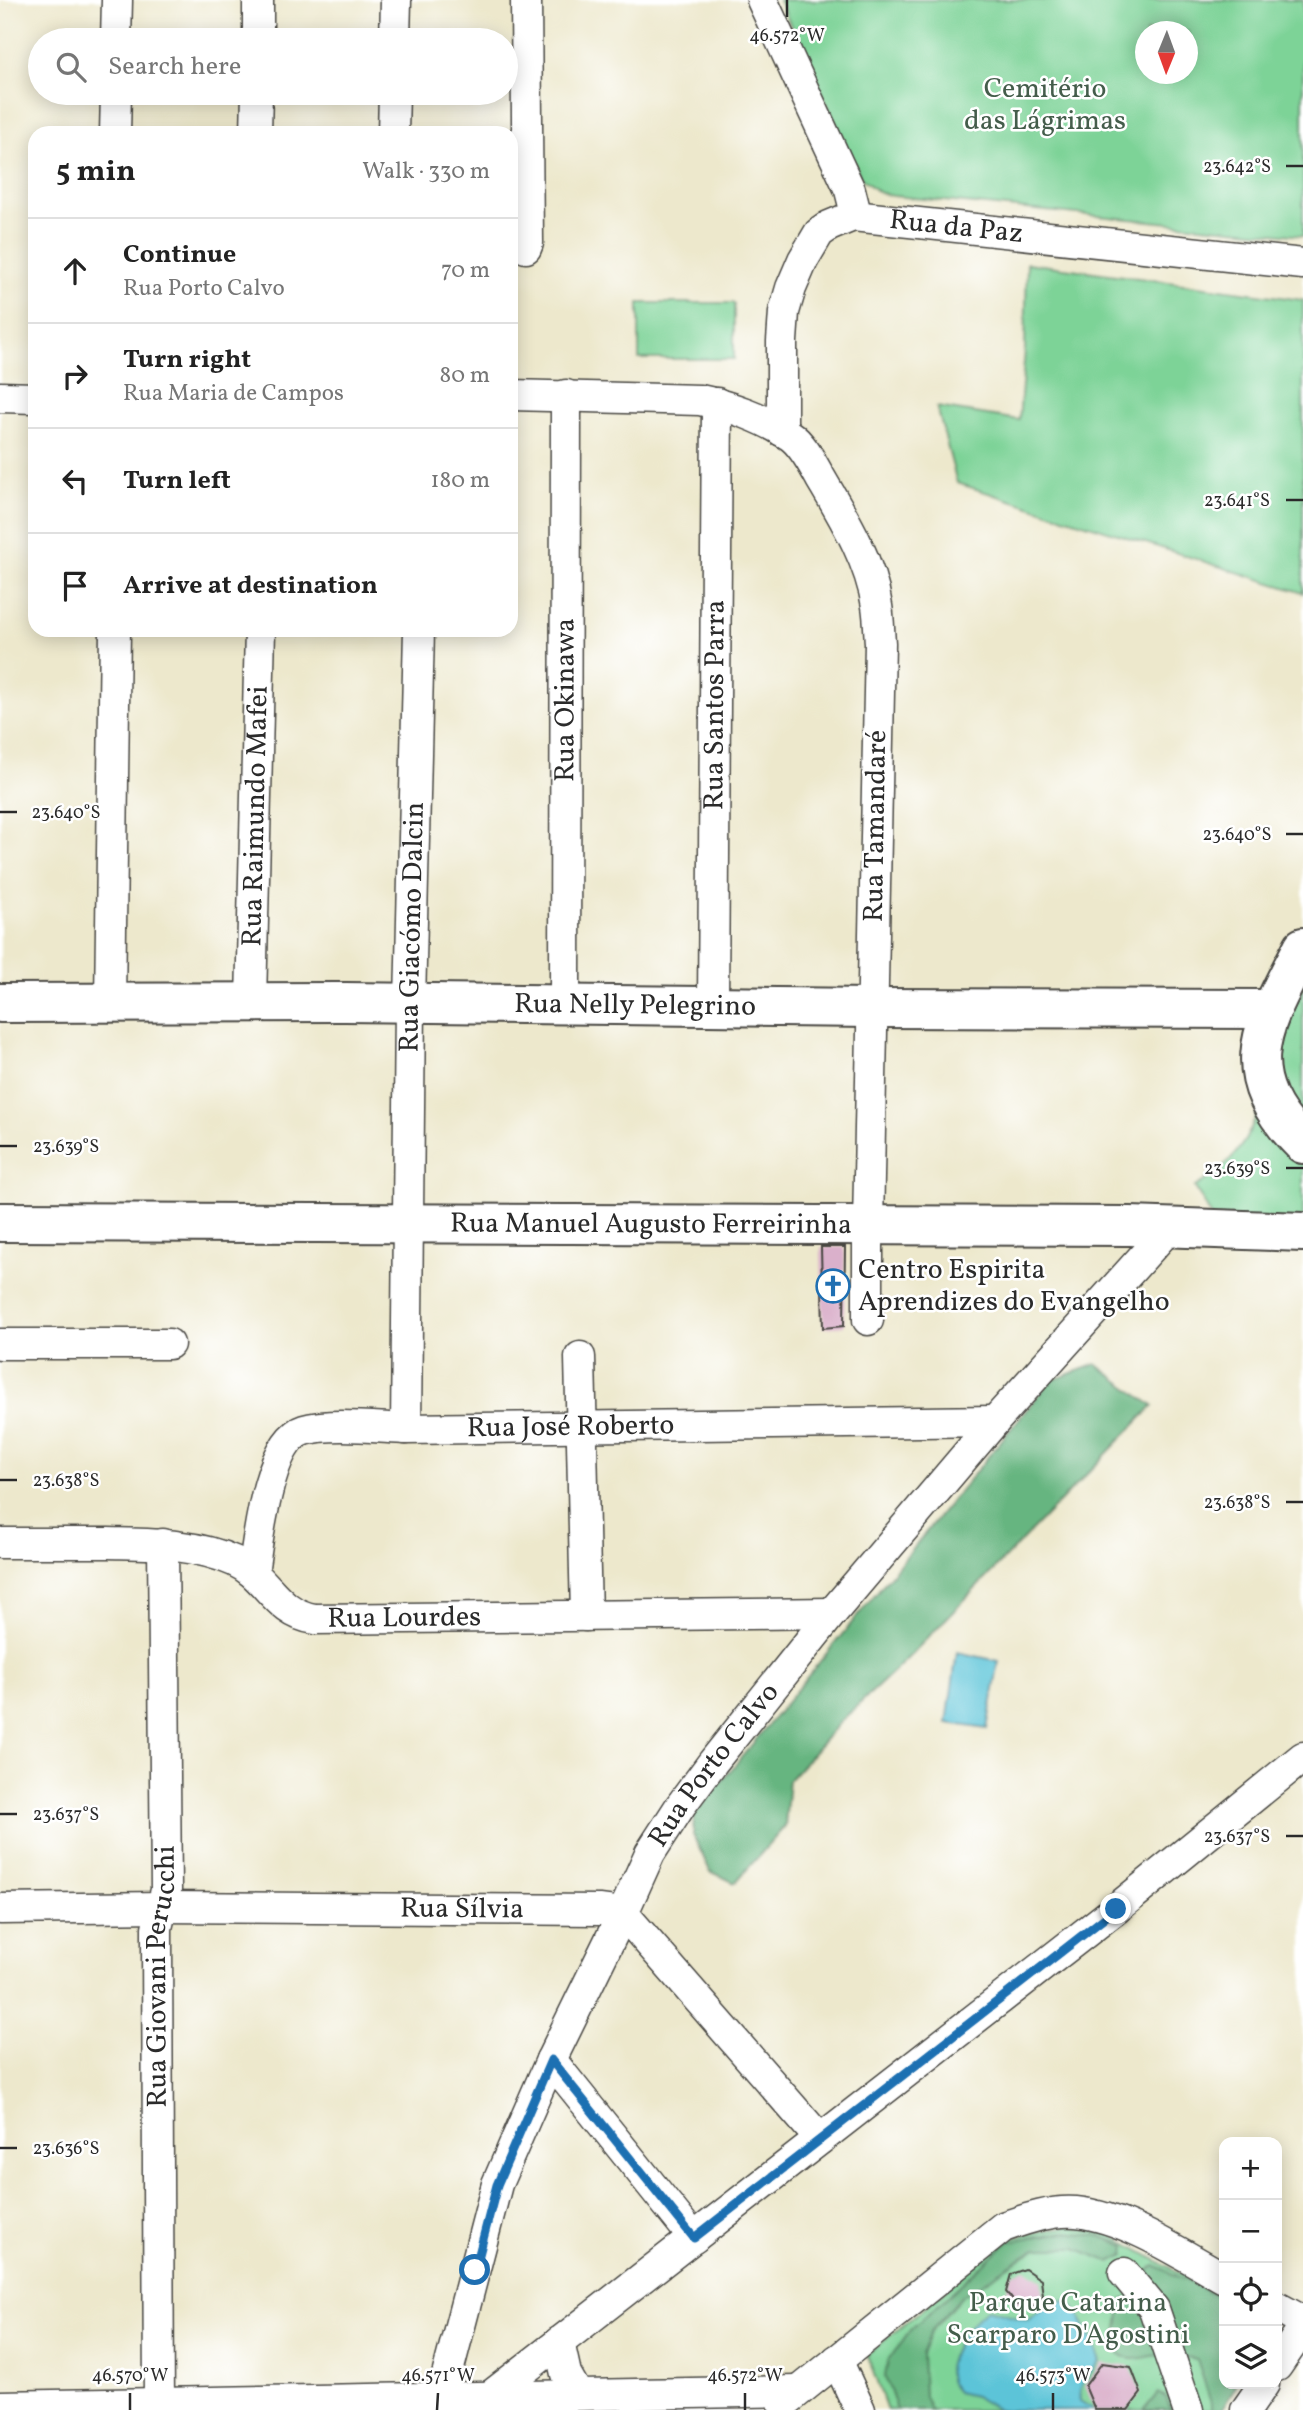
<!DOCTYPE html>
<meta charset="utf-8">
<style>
:root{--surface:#fff;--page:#f6f6f6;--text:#222;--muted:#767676;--line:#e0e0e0}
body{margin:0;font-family:Vollkorn,serif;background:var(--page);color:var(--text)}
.controls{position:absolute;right:21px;bottom:21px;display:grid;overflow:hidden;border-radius:14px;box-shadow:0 4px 18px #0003}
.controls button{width:63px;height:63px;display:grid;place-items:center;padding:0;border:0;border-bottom:2px solid var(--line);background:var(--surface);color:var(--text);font:35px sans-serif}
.compass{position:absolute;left:1135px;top:21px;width:63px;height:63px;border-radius:50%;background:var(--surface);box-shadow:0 4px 18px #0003;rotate:181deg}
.stop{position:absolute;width:21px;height:21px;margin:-16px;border:5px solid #1f6fb2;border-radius:50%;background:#fff}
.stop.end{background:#1f6fb2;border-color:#fff;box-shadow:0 2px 7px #0008}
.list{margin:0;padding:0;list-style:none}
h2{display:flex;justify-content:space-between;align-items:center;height:91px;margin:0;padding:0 28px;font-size:30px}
h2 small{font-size:23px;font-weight:400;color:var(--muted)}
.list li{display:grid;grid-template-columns:46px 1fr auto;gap:21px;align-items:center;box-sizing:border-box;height:105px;padding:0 28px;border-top:2px solid var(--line)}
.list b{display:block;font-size:26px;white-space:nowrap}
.list p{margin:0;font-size:23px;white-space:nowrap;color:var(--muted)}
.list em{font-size:23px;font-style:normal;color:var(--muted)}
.icon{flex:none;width:38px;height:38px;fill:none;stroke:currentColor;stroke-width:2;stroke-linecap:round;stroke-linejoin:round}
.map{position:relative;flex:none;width:1303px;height:2410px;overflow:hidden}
.search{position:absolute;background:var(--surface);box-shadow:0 4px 18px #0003;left:28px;top:28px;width:490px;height:77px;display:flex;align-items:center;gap:18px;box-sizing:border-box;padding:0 24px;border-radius:38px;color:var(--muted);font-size:26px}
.panel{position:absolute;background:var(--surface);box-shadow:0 4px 18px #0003;left:28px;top:126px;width:490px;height:511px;border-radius:21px}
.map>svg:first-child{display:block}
.green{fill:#7dd397;stroke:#547f61;stroke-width:2;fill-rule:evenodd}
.forest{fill:#66b580;stroke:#487056;stroke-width:2}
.water{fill:#5cc4d8;stroke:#447882;stroke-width:2}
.building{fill:#dab0cb}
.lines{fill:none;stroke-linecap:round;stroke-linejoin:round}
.minor-casing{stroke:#484743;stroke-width:33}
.major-casing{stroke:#484743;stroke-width:42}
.minor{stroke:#fff;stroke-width:30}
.major{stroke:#fff;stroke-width:38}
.route{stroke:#1f6fb2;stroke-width:9}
.ticks{fill:none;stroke:#2b2b2b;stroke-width:2.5}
.labels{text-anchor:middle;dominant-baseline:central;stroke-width:5;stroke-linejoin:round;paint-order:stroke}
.park-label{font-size:28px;fill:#445d4b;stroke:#fff}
.street-label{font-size:28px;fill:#2b2b2b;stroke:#fff}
.poi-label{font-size:28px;fill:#2b2b2b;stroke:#fff;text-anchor:start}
.ticks-label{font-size:18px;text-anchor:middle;fill:#2b2b2b;stroke:#fff;stroke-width:5;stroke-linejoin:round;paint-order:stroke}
</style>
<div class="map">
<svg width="1303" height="2410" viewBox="0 0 1303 2410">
<rect width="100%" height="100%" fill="#fff"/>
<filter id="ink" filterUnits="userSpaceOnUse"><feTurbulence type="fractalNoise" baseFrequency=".0143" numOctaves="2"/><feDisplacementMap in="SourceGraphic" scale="14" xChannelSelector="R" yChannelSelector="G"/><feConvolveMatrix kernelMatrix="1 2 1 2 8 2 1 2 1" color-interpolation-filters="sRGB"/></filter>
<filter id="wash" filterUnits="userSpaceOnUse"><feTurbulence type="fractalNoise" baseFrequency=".00686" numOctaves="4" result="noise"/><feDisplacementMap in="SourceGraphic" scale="28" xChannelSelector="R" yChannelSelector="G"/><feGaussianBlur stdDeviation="1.57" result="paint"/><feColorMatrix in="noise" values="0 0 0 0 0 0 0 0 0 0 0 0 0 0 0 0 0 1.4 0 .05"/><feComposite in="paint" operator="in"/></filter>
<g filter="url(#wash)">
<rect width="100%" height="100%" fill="#ede8cc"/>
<path class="green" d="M779 0H1303V236L893 196 878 192 861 178ZM1146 32H1188V74H1146Z
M1027 263 1303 300V593L957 483 937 407 1019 420 1025 350Z
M639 303H734V359H639Z
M1303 985V1121C1298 1114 1289 1106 1286 1099 1273 1059 1286 1021 1303 985Z
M1262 1104 1297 1158 1303 1163V1221L1212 1217 1195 1187C1214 1176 1233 1159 1245 1140 1251 1130 1256 1116 1262 1104Z
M1069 2226 1109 2234 1224 2297V2384L1219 2410H887L867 2355 1008 2238Z"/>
<path class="forest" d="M1096 1364 1153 1406 905 1661 840 1722 789 1780 785 1826 735 1883 710 1871 693 1835 694 1815 1050 1381Z
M1066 2232 1101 2236 1126 2246 1125 2255 1110 2262 1076 2248H1037L961 2297 932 2330 922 2354 924 2397 931 2410H897L885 2376 888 2361 911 2329 1009 2241Z
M1155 2265 1224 2300V2384H1237L1221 2410H1211V2403L1197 2359C1186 2357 1175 2355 1163 2355 1142 2355 1134 2367 1115 2350L1122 2300 1129 2298 1142 2275Z
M1158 2393 1166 2397 1171 2410H1144Z"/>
<path class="water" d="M957 1652 999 1661 987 1729 947 1723Z
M1060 2301 1070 2302C1084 2321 1094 2339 1100 2362 1090 2373 1077 2385 1080 2401L1094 2410H998L974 2396 957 2392C955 2389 952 2386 950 2383 940 2361 970 2320 988 2309L1028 2320 1046 2307Z"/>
<g id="blocks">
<path class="building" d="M821 1247H845L844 1326 823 1328Z
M1025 2269 1041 2280 1043 2296 1033 2307 1017 2305 1006 2292 1011 2274Z
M1102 2363 1131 2367 1141 2393 1128 2410H1095L1085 2386Z"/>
</g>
</g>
<g filter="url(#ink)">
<use href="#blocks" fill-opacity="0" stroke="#484743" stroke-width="2"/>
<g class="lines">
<defs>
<g id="minor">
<path d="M762 0 850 190 854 206 853 216"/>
<path d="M116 40 117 0"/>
<path d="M258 40V0"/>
<path d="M395 40 396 0"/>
<path d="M115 133 116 93"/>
<path d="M256 133 257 93"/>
<path d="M393 133 394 93"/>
<path d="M526 248 528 243 526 0"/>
<path d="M511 395 700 400C730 406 764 418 789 435 803 444 813 465 821 479 844 518 870 560 877 606 879 618 879 631 880 643L868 1225V1320"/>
<path d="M0 397 35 398"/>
<path id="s1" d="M782 431V341L784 312 791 288 803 260 819 233 829 226 853 216 1303 264"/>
<path d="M110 1002 115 630"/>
<path id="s2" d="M251 1002 260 630"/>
<path id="s3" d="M565 1006 566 395"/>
<path id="s4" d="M713 1006 717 403"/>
<path d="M0 1344H169"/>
<path d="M580 1357 586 1616"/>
<path id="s5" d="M406 1429 410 1003 419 630"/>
<path id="s6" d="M0 1543C36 1543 72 1543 108 1543 151 1544 194 1543 234 1561 268 1576 275 1613 315 1619L832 1613"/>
<path id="s7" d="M253 1573C258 1540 268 1441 304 1430 329 1422 379 1428 406 1429L995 1421"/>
<path id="s8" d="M0 1909 162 1907 601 1910 623 1913 820 2139"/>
<path d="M551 2060 694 2238"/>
<path d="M1124 2273 1154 2309 1188 2410"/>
<path d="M1277 2307 1303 2321"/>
<path d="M559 2342 566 2374 578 2395"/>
<path d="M837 2360 860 2410"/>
<path d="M1277 2366 1303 2328"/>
<path d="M489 2397 1116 1909 1303 1757"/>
<path d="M783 2404 1003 2227C1026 2219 1051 2210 1076 2212 1125 2217 1182 2254 1224 2278"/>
<path d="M0 2406 798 2391"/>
<path id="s9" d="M159 2410 157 1939V1928L166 1890 163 1544"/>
<path id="s10" d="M438 2410 497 2184 551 2060 623 1913 650 1853 681 1805 713 1762 832 1613 995 1421 1170 1227"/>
<path d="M1246 2410 1264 2384"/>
</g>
<g id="major">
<path d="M1303 947C1264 1024 1230 1071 1303 1144"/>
<path id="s11" d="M0 1003 345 1002 873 1008 1271 1009"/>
<path id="s12" d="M0 1222 1130 1226 1303 1232"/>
</g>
</defs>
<use href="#minor" class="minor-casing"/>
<use href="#major" class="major-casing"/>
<use href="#minor" class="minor"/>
<use href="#major" class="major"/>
</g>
</g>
<g class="lines" filter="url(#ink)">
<path class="route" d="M475 2270 497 2185 551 2060 694 2238 1116 1909"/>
</g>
<path class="ticks" d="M787 17V0M1286 166H1303M1286 500H1303M0 812H17M1286 834H1303M0 1146H17M1286 1168H1303M0 1480H17M1286 1502H1303M0 1814H17M1286 1836H1303M0 2148H17M130 2410V2393M437 2410 438 2393M745 2410V2393M1053 2410V2393"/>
<defs>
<symbol id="church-ring" viewBox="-11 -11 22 22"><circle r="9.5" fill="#fff" stroke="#1f6fb2" stroke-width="1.5"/><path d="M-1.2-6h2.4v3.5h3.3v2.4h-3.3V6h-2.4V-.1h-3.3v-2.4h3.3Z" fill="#1f6fb2"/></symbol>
</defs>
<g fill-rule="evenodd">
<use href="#church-ring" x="814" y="1267" width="38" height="38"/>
</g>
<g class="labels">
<g class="park-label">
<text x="1045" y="89">Cemitério<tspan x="1045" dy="32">das Lágrimas</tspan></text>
<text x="1068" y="2303">Parque Catarina<tspan x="1068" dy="32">Scarparo D'Agostini</tspan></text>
</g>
<g class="street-label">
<text stroke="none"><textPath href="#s1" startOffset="348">Rua da Paz</textPath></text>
<text stroke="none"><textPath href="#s3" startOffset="306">Rua Okinawa</textPath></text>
<text stroke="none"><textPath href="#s4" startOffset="301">Rua Santos Parra</textPath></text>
<text stroke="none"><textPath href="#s2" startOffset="186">Rua Raimundo Mafei</textPath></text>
<text transform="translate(876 826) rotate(-89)">Rua Tamandaré</text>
<text stroke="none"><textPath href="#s5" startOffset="502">Rua Giacómo Dalcin</textPath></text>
<text stroke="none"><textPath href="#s11" startOffset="635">Rua Nelly Pelegrino</textPath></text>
<text stroke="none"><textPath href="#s12" startOffset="651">Rua Manuel Augusto Ferreirinha</textPath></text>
<text stroke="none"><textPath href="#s7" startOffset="424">Rua José Roberto</textPath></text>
<text stroke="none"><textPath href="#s6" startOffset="427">Rua Lourdes</textPath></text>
<text stroke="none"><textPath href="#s10" startOffset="707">Rua Porto Calvo</textPath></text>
<text stroke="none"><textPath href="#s8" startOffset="462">Rua Sílvia</textPath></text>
<text stroke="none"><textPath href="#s9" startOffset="434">Rua Giovani Perucchi</textPath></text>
</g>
<g class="poi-label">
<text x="858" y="1270">Centro Espirita<tspan x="858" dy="32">Aprendizes do Evangelho</tspan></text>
</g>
</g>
<g class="ticks-label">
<text x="787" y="41">46.572°W</text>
<text x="1237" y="172">23.642°S</text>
<text x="1237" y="506">23.641°S</text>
<text x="66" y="818">23.640°S</text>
<text x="1237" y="840">23.640°S</text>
<text x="66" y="1152">23.639°S</text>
<text x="1237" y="1174">23.639°S</text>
<text x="66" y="1486">23.638°S</text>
<text x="1237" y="1508">23.638°S</text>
<text x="66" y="1820">23.637°S</text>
<text x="1237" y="1842">23.637°S</text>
<text x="66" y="2154">23.636°S</text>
<text x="130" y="2381">46.570°W</text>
<text x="438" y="2381">46.571°W</text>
<text x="745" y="2381">46.572°W</text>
<text x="1053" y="2381">46.573°W</text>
</g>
</svg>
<div class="controls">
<button>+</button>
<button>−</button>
<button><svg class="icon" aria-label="locate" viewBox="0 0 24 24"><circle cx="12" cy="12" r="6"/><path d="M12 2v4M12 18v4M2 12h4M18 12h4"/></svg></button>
<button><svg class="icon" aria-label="layers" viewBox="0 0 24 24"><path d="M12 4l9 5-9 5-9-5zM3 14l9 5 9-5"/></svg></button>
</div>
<svg class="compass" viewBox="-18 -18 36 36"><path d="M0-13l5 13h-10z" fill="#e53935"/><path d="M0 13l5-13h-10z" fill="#767676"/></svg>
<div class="stop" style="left:475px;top:2270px"></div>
<div class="stop end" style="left:1116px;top:1909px"></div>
<div class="search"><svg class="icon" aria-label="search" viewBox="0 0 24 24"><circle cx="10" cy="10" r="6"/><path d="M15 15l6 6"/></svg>Search here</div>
<section class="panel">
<h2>5 min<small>Walk · 330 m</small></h2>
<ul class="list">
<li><svg class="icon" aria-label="ahead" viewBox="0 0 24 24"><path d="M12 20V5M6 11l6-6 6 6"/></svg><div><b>Continue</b><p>Rua Porto Calvo</p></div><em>70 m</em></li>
<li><svg class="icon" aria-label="right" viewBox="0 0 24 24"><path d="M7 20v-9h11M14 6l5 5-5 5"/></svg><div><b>Turn right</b><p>Rua Maria de Campos</p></div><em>80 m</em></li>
<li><svg class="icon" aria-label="left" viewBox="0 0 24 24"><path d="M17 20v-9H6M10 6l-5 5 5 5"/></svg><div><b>Turn left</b></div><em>180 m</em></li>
<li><svg class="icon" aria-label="arrive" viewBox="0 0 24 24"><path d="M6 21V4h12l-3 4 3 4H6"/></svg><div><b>Arrive at destination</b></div></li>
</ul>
</section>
</div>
